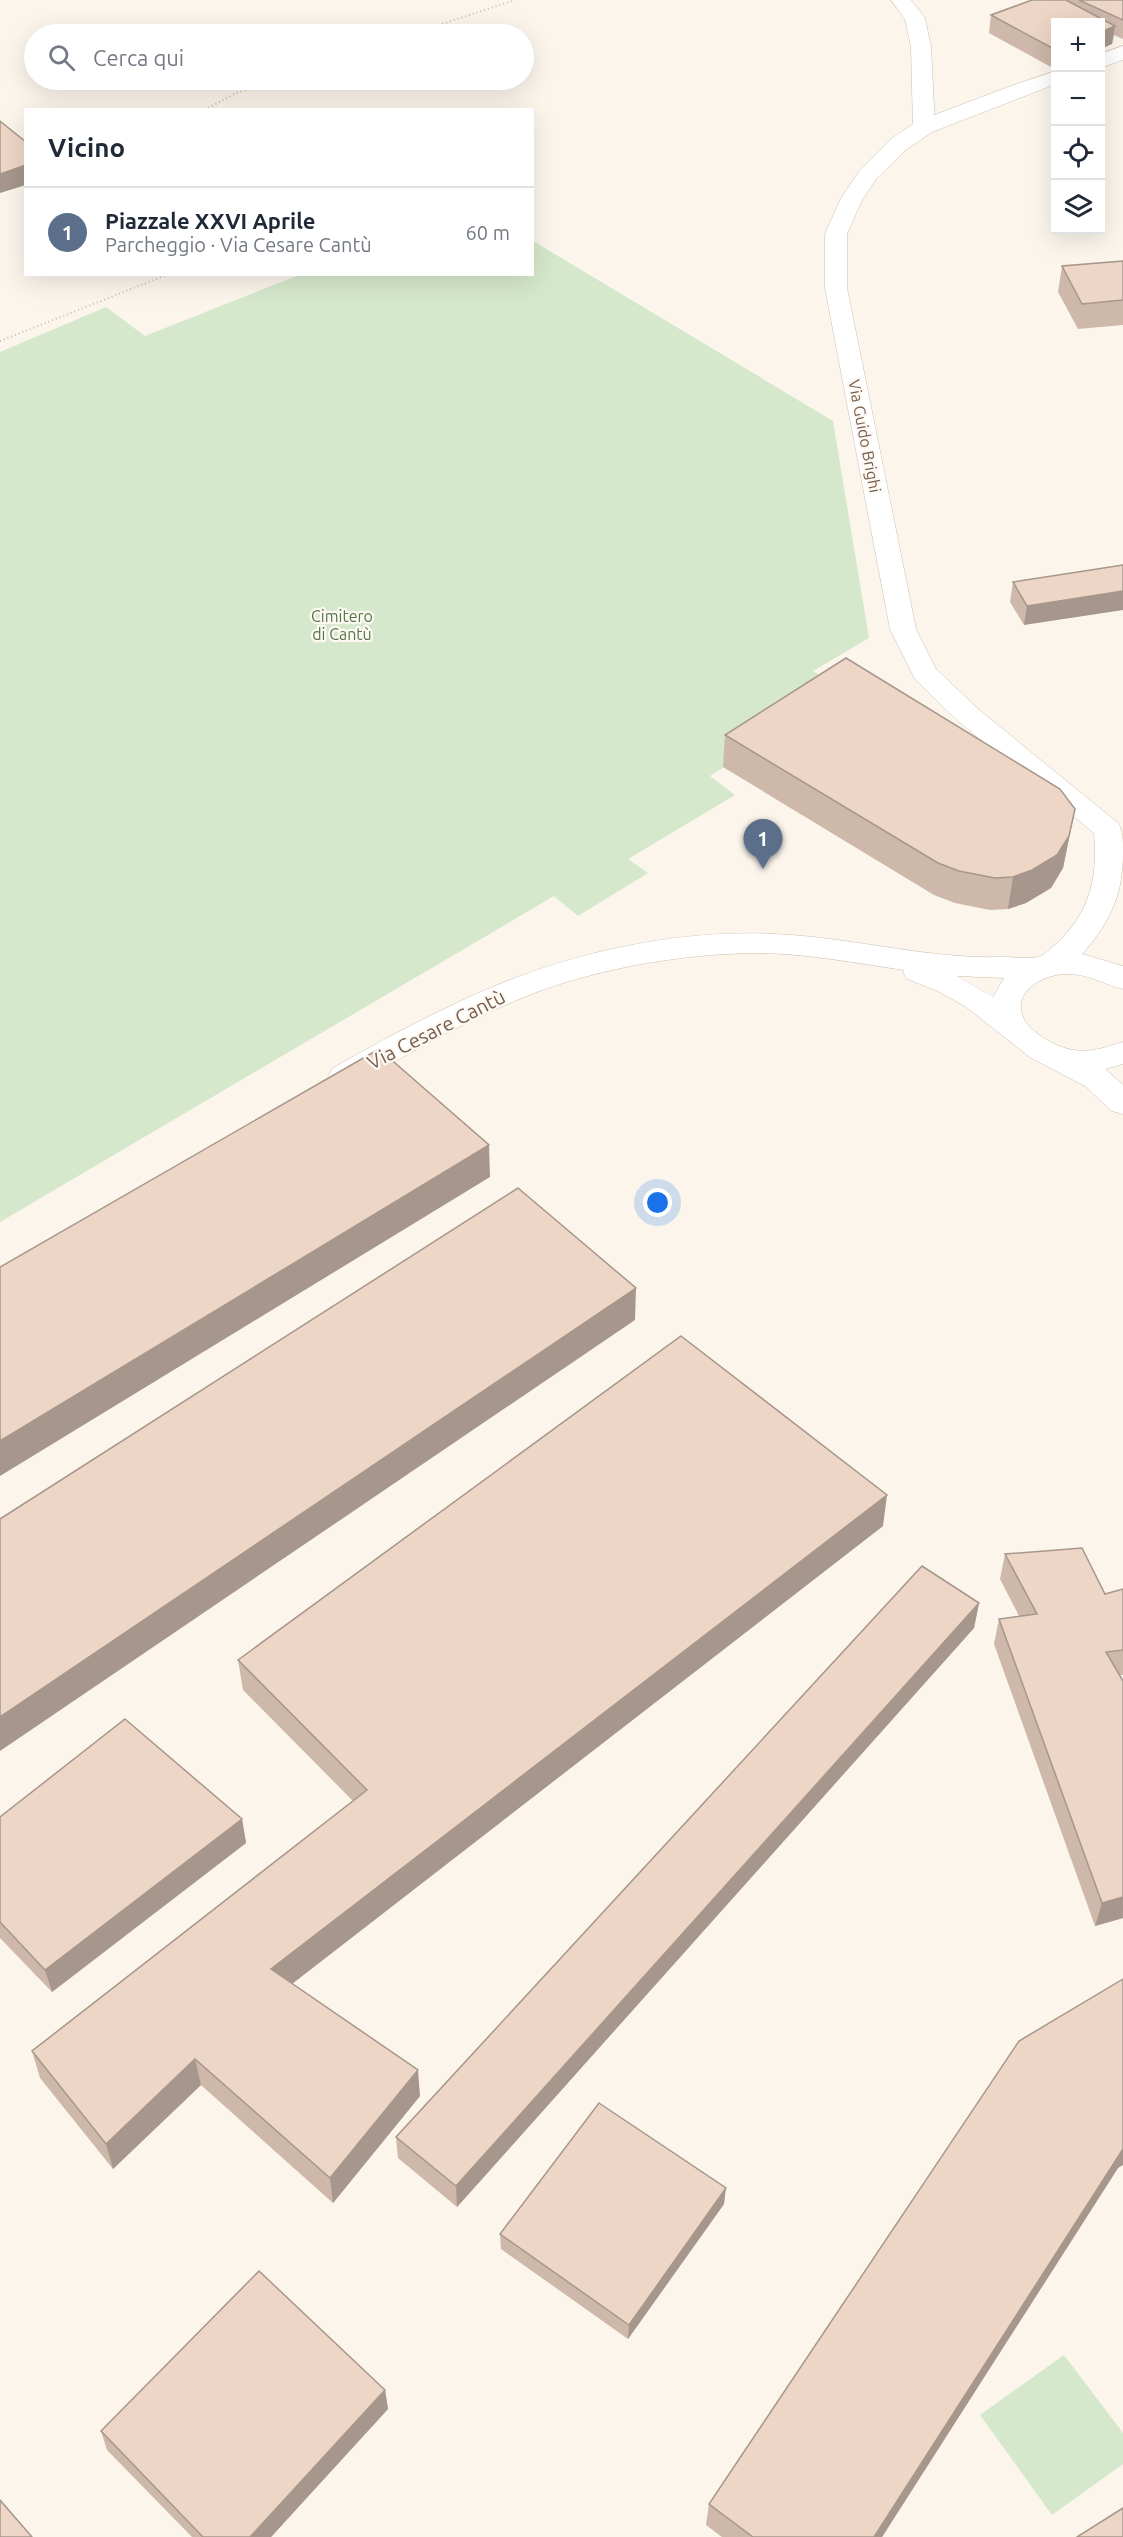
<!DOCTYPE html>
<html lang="it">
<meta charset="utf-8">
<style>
:root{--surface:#fff;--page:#f6f6f7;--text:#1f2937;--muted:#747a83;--line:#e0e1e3;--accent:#0b8043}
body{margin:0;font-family:Ubuntu,sans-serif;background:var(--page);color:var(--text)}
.controls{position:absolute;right:18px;top:18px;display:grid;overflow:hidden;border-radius:0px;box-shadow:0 6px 24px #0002}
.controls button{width:54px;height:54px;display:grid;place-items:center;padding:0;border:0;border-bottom:2px solid var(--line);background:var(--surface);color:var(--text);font:30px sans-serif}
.you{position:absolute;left:658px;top:1203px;width:21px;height:21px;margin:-15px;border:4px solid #fff;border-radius:50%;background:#1a73e8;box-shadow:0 0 0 9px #1a73e833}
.badge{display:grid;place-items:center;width:39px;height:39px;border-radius:50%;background:var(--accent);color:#fff;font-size:20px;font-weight:700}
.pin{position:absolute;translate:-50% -50px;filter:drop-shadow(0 2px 3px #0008)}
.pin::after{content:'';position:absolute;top:32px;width:21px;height:18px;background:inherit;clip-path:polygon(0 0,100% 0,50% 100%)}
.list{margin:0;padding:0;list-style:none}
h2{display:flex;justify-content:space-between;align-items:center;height:78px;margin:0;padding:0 24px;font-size:26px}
h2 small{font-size:20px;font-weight:400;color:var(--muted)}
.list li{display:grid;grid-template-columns:39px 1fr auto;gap:18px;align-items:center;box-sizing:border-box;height:90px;padding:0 24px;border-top:2px solid var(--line)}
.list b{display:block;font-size:22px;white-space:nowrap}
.list p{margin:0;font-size:20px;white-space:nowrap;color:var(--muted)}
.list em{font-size:20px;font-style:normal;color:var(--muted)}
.icon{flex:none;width:33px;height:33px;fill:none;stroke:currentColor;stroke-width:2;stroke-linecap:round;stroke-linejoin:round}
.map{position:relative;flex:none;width:1123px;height:2537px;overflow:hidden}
.search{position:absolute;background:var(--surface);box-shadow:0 6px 24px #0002;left:24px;top:24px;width:510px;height:66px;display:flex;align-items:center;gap:15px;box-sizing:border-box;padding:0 21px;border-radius:33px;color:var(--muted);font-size:22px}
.panel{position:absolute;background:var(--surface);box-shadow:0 6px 24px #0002;left:24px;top:108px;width:510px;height:168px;border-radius:0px}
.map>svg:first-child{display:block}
.green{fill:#d6e8cb}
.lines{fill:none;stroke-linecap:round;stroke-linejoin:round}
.street-casing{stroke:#cdbeb2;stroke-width:1}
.secondary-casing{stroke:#cfbeb0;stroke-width:1}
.path{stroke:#d3baa8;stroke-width:2;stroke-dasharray:1 3;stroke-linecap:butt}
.street{fill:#fff;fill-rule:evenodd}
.secondary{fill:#fff;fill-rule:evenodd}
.wall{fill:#cdb8aa}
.shaded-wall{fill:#a7968b}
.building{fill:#eed6c6;stroke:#a7968b;stroke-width:1.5}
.labels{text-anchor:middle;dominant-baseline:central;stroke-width:4.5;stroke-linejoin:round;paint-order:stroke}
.far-street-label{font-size:16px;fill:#745e50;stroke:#fef9f2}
.far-park-label{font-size:16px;fill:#567849;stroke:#fef9f2}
.street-label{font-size:20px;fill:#745e50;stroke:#fef9f2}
</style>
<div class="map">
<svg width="1123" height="2537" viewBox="0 0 1123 2537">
<rect width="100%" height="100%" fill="#fbf5ec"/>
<path class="green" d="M533 241 833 421 869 638 813 671 843 690 710 776 735 795 628 859 648 873 578 916 554 896 0 1222V352L106 307 145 336 299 275 532 274Z
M1064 2355 1123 2433V2464L1052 2515 980 2415Z"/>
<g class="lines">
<defs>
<path id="street" d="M891 0H911L925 18 931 47 935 127 932 132 924 133 916 132 913 127 911 47 905 19Z"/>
<path id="secondary" d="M1123 46V60L1100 68V54Z
M1056 71V84L932 132 907 149 876 179 862 200 847 234V288L916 629 936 669 978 709 1118 823C1123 832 1123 840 1123 851 1123 895 1111 921 1082 954L1123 966V989C1103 984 1087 973 1066 974 1044 974 1010 992 1024 1019 1031 1033 1058 1048 1073 1050 1090 1053 1107 1047 1123 1042V1064L1105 1069 1123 1085V1114L1112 1111 1085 1086 1031 1058 966 1007 938 991 907 979 903 972 904 970C855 963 805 953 756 953 683 954 605 967 537 992 474 1016 414 1050 355 1084L344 1087 333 1084 328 1076 333 1068C384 1039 436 1011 490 988 582 949 691 927 791 935 861 940 931 959 1002 957 1013 957 1027 959 1038 957 1045 955 1051 948 1056 944 1090 913 1098 877 1094 833L958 721 915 679 890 629 825 288V234L840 200 860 170 891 139 916 122 1008 87ZM957 976 1004 978 993 997Z"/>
</defs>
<use href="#street" class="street-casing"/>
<use href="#secondary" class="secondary-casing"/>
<path class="path" d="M412 34 515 0
M205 110 236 93 277 80
M0 341 169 274"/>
<use href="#street" class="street"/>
<use href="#secondary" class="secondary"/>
</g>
<path class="wall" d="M1032 0H1123V39L1114 35 1112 44 1056 22V66L1051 67 989 33 991 15Z
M1123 261V325L1078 329 1058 292 1062 266Z
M1123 565 1024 625 1010 602 1013 582Z
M725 735 1075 809 1063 868 1051 888 1026 903 1008 909 990 910 955 903 934 895 723 767Z
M883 1526 292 1984 420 2096 333 2203 201 2085 113 2169 40 2078 32 2051 353 1801 243 1690 238 1660Z
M1005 1554 1105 1594 1123 1589V1675H1119L1123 1918 1095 1926 994 1644 999 1619 1019 1616 1000 1579Z
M979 1603 974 1628 457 2207 398 2158 396 2137Z
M0 1817 242 1819 246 1843 52 1992 0 1938Z
M1118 2168 882 2537H722L706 2525 709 2504Z
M724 2204 628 2339 501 2249 500 2234Z
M385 2390 388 2409 271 2537H192L107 2450 101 2431Z"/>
<path class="shaded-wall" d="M1115 26 1112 44 1101 49V32Z
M1054 49H1056V66L1051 67Z
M26 165V185L0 193V174Z
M1123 591V610L1024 625 1027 606Z
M1075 809 1063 868 1051 888 1026 903 1008 909 1013 877Z
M489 1145 490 1177 0 1476V1441Z
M636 1288 635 1320 0 1751V1717Z
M887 1495 883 1526 275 1997 271 1969Z
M979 1603 974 1628 457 2207 456 2186Z
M242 1819 246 1843 52 1992 45 1970Z
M1123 1897V1918L1095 1926 1102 1903Z
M195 2059 201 2085 113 2169 106 2144Z
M418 2070 420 2096 333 2203 330 2178Z
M1123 2149V2165L1118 2168 882 2537H874Z
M726 2188 724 2204 628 2339 629 2325Z
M385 2390 388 2409 271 2537H250Z"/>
<path class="building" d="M1032 0H1066L1115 26 1101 32V22H1056V49H1054L991 15Z
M1079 0H1123V20Z
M0 121 26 142V165L0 174Z
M1123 261V300L1082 304 1062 266Z
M1123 565V591L1027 606 1013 582Z
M846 658 1060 789 1075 809 1069 836 1057 855 1032 870 1013 877 995 878 959 871 938 863 725 735Z
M379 1049 489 1145 0 1441V1267Z
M518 1188 636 1288 0 1717V1519Z
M681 1336 887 1495 271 1969 418 2070 330 2178 195 2059 106 2144 32 2051 367 1790 238 1660Z
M1082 1548 1105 1594 1123 1589V1650L1106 1652 1123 1681V1897L1102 1903 999 1619 1037 1614 1005 1554Z
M922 1566 979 1603 456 2186 396 2137Z
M125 1719 242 1819 45 1970 0 1922V1817Z
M1123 1979V2149L874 2537H753L709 2504 1019 2041Z
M599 2103 726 2188 629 2325 500 2234Z
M259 2271 385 2390 250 2537H203L101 2431Z
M0 2500 32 2537H0Z
M1123 2508V2537H1077Z"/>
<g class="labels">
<g class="far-street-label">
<text transform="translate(865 436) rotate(79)">Via Guido Brighi</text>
</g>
<g class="far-park-label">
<text x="342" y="616">Cimitero<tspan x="342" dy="18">di Cantù</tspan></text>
</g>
<g class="street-label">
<text transform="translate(436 1029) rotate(-27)">Via Cesare Cantù</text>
</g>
</g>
</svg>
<div class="controls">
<button>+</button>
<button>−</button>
<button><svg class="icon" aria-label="locate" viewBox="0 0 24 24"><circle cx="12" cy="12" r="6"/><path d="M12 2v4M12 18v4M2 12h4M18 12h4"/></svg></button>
<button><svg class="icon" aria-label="layers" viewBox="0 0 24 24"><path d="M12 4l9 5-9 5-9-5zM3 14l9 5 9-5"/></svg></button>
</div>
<div class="you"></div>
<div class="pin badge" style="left:763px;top:869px;background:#5c6f8a">1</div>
<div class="search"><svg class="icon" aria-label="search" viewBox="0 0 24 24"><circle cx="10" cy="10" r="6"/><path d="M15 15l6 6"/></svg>Cerca qui</div>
<section class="panel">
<h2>Vicino<small></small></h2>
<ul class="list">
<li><span class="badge" style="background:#5c6f8a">1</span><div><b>Piazzale XXVI Aprile</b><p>Parcheggio · Via Cesare Cantù</p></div><em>60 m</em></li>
</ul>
</section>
</div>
